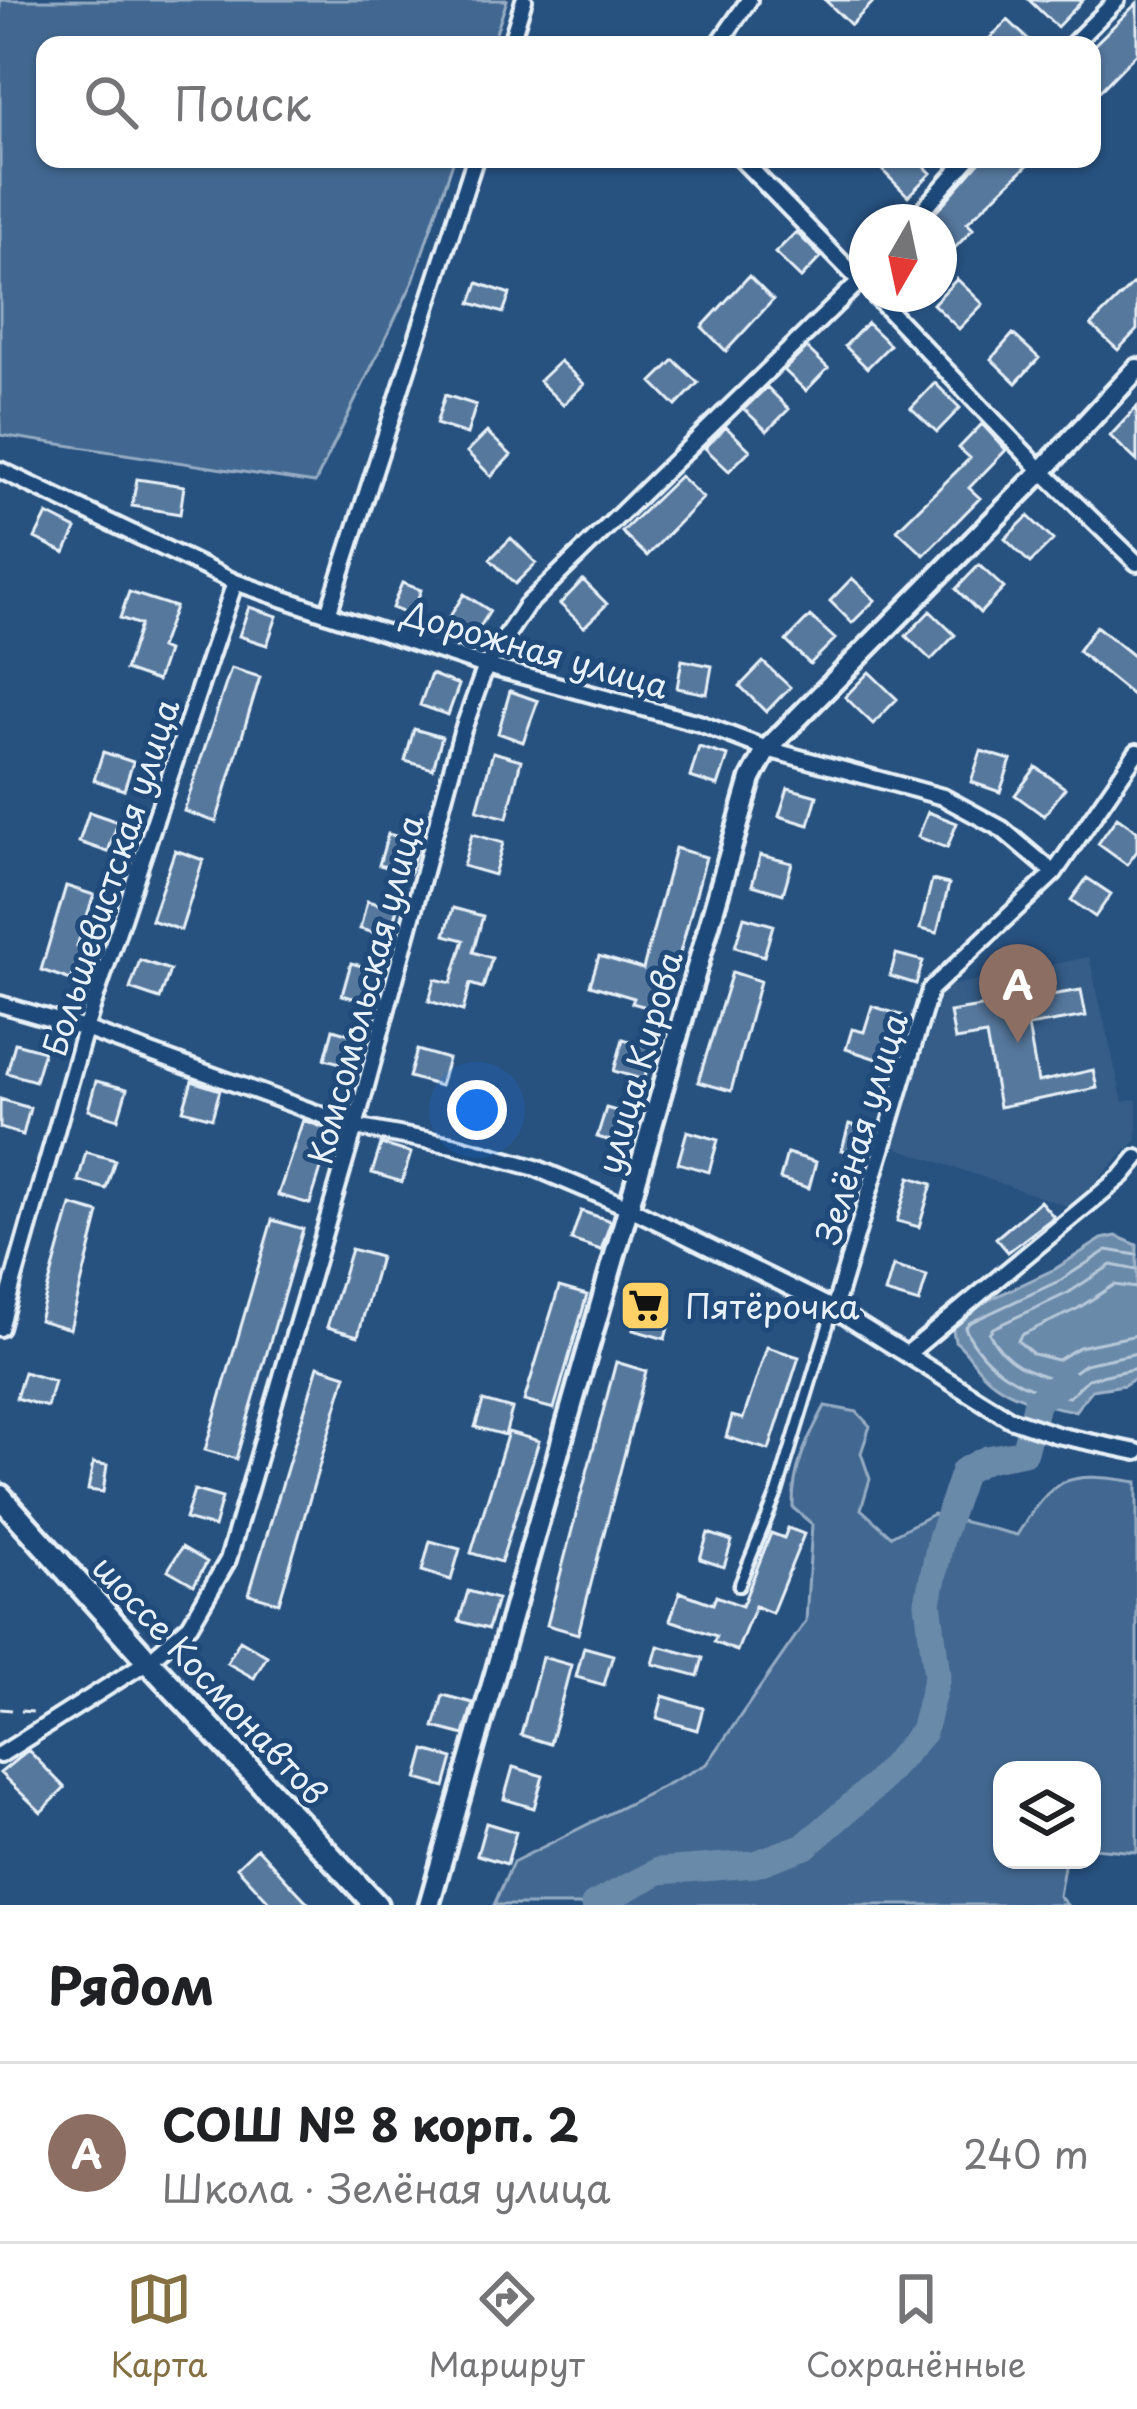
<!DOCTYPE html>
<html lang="ru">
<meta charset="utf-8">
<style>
:root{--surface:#fff;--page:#f6f6f6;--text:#202124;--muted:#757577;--line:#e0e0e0;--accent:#847042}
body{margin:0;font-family:"Playpen Sans",sans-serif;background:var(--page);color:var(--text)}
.controls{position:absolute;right:36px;bottom:36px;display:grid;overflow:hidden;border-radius:24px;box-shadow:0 3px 9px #0004}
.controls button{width:108px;height:108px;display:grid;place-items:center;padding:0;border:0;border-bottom:3px solid var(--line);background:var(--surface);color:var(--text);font:60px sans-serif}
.compass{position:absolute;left:849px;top:204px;width:108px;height:108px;border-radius:50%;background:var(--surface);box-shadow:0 3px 9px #0004;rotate:189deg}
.you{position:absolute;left:477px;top:1110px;width:42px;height:42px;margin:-30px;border:9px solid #fff;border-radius:50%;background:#1a73e8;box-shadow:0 0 0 18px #1a73e833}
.badge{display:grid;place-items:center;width:78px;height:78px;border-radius:50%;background:var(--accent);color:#fff;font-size:39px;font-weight:700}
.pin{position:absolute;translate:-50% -99px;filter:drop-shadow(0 3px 6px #0008)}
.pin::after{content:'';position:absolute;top:63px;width:42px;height:36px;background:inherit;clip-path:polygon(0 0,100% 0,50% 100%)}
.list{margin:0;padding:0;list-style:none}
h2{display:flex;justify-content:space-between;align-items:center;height:156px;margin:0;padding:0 48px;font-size:51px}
h2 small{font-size:39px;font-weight:400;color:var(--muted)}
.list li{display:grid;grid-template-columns:78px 1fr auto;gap:36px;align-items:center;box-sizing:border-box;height:180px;padding:0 48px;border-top:3px solid var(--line)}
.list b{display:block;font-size:45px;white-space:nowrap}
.list p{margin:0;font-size:39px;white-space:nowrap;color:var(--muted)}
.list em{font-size:39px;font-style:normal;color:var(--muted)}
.icon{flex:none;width:66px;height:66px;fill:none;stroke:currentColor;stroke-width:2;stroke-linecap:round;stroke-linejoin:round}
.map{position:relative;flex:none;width:1137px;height:1905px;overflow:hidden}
.search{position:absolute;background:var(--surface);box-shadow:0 3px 9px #0004;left:36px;right:36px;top:36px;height:132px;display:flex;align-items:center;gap:30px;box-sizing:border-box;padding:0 42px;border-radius:24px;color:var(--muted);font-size:45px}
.sheet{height:336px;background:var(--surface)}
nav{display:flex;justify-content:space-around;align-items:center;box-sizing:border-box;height:168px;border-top:3px solid var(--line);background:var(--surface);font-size:33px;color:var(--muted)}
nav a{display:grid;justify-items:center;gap:6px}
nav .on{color:var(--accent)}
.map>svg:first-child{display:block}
.built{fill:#355d88}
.green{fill:#436891;stroke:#96acc4;stroke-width:3}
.water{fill:#6b8aaa;stroke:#9db3c9;stroke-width:3}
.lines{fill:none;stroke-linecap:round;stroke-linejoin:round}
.shore{stroke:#b6c8d9;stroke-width:3}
.river{stroke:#6b8aaa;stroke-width:27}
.building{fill:#57789d;stroke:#e8f1f8;stroke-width:3}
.lane-casing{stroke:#e8f1f8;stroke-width:16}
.street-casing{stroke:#e8f1f8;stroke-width:22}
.secondary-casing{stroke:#e8f1f8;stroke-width:27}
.primary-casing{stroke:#e8f1f8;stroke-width:30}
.path{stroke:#e8f1f8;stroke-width:3;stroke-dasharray:12 9;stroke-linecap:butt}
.lane{stroke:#1f4a7a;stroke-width:8}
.street{stroke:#1f4a7a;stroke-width:14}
.secondary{stroke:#1f4a7a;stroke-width:18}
.primary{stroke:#1f4a7a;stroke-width:21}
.labels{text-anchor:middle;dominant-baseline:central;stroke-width:10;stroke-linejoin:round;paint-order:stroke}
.street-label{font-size:33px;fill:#e8f1f8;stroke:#1f4a7a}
.poi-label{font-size:33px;fill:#e8f1f8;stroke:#1f4a7a;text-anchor:start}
</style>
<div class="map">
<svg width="1137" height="1905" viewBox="0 0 1137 1905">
<rect width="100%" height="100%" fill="#27517f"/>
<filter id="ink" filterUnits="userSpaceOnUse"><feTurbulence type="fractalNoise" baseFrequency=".00833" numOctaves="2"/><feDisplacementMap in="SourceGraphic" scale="24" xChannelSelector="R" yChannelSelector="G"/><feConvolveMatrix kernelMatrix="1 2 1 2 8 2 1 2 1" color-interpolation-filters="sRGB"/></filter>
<g filter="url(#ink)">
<path class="built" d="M1089 957 1123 1102 1137 1099V1140L1070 1207 894 1147 944 987Z"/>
<path class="green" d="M0 0H507L492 45H45V159H454L412 284 315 483 0 435Z
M825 1406 857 1412 870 1426 861 1453 870 1479 861 1509 891 1536 933 1514 1017 1535C1054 1475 1067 1471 1137 1482V1852L1092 1848V1770H1002V1860H1065L1059 1896 1067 1905H494L513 1862 707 1764 806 1621 812 1524 793 1508C792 1469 807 1440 825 1406Z"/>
<path class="water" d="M1116 1236 1137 1245V1377L1124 1385 1092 1390 1075 1411C1042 1405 1003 1397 980 1370 971 1360 967 1350 955 1341L952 1325 957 1315 1055 1269 1102 1239Z"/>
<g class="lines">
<path class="shore" d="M1137 1255 1107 1250 1061 1280 969 1323 965 1328C984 1369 1025 1392 1069 1397L1088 1379 1137 1368
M1137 1270 1111 1265 1068 1293 993 1328 989 1333C1005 1364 1030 1372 1061 1381L1085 1364 1137 1353
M1137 1288 1114 1285 1077 1309 1021 1335 1018 1341 1033 1354 1057 1360 1079 1347 1137 1335"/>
<path class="river" d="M594 1905 659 1871 755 1864 805 1846 875 1786 923 1732 937 1676 928 1602 941 1538 964 1471 987 1459 1024 1452 1037 1401 1064 1381"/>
</g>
<path class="building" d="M825 0H875L851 25Z
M1029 0H1083L1057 27Z
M1137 3V53L1092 99V47Z
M1008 20 1034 45H983Z
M895 159H917L931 173 908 196 883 171Z
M982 159H1034L967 223 973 229 951 252 939 241V222H927Z
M796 232 821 257 801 278 775 253Z
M749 276 773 300 726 351 702 327Z
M957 279 983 304 959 329 933 304Z
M1137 280V330L1118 350 1091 325Z
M478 283 510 294 503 313 471 303Z
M867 323 890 345 867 368 845 346Z
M1013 334 1039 358 1016 383 991 359Z
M807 348 828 368 806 391 784 370Z
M674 360 698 383 676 406 652 382Z
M560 361 584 384 563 405 539 381Z
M935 383 960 408 937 432 911 408Z
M767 387 789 409 767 431 744 409Z
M445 395 476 405 467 434 436 424Z
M1137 407V461L1110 436Z
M982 424 1006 450 969 488 980 498 924 555 897 530 970 458 959 448Z
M726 427 750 450 729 471 705 448Z
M487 432 511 455 491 476 467 452Z
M680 476 703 498 647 556 622 532Z
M137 479 184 486 180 514 132 506Z
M47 514 76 529 65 553 35 538Z
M1028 516 1053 540 1030 563 1005 539Z
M511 538 536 563 515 584 490 559Z
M979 565 1004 588 980 613 956 589Z
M852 578 875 600 852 623 830 601Z
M583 580 607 604 584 627 560 604Z
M402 583 421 590 412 616 392 608Z
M129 592 175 607 160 648 167 651 157 681 125 670 140 625 120 618Z
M464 594 490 611 473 638 447 621Z
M249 607 277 616 267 645 239 636Z
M930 611 955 635 931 660 906 636Z
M810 616 835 639 810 664 786 641Z
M1096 626 1137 659V699L1078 651Z
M682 660 712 666 707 694 677 688Z
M763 662 790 687 766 712 740 686Z
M231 668 260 677 216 822 184 811Z
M869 672 897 699 873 724 845 697Z
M431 674 459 685 448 715 420 705Z
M510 691 538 701 523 742 498 733Z
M414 729 442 737 433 769 405 761Z
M699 747 728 756 718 786 690 777Z
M981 751 1011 760 1000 792 971 782Z
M103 752 133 762 124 790 94 780Z
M493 752 521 760 507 818 477 810Z
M1036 767 1065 788 1044 816 1015 795Z
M788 788 817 796 809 825 779 816Z
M89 812 118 822 108 852 79 842Z
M928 812 957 823 947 848 918 837Z
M1117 817 1137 831V851L1127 865 1098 844Z
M388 834 419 842 410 873 379 865Z
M472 834 503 843 494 875 463 866Z
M675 848 706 857 664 1012 632 1003 634 998 590 985 599 956 643 969Z
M175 850 203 860 181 930 151 920Z
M760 855 792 863 783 894 752 885Z
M1087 878 1111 894 1095 917 1071 900Z
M932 880 949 884 937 933 920 929Z
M66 886 94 895 77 946 82 948 71 980 41 970Z
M367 901 397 909 389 937 360 929Z
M453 908 483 916 473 952 492 958 483 988 470 984 463 1011 429 1001 435 979 451 983 464 940 445 935Z
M744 917 773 925 764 956 735 947Z
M896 954 923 961 916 984 890 976Z
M140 960 170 970 160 999 130 989Z
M351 963 380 971 371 1003 342 995Z
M732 972 760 981 731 1091 698 1082Z
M1081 990 1086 1016 1028 1026 1038 1082 1093 1070 1097 1088 999 1107 986 1035 955 1040 950 1012Z
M872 1006 904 1016 889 1063 846 1049 852 1029 864 1032Z
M333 1029 363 1038 355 1067 325 1059Z
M623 1039 653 1048 644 1080 614 1071Z
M15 1043 44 1051 35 1081 7 1073Z
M417 1050 448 1059 440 1086 409 1077Z
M96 1081 127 1089 118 1119 88 1110Z
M192 1081 220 1090 212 1118 183 1110Z
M0 1099 30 1108 23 1135 0 1128Z
M606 1108 634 1116 625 1145 597 1137Z
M303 1120 333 1131 310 1204 278 1195Z
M849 1124 876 1132 868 1157 842 1150Z
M687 1131 718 1140 709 1172 678 1163Z
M381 1144 411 1153 402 1182 372 1173Z
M86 1152 115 1160 106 1189 78 1181Z
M787 1153 816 1162 809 1188 780 1179Z
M910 1177 932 1184 919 1227 897 1221Z
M1040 1201 1054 1217 1008 1252 996 1238Z
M71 1205 99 1213 70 1329 39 1320Z
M581 1211 611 1221 601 1250 571 1240Z
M272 1220 303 1229 236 1459 205 1450Z
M351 1249 380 1257 358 1336 327 1327Z
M893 1266 927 1276 919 1303 885 1293Z
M559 1287 587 1295 554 1409 524 1401Z
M642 1300 673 1309 665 1339 633 1330Z
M767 1347 799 1357 769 1450 726 1437 732 1416 743 1419Z
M616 1362 646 1371 578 1634 547 1625Z
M318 1366 346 1375 279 1603 249 1594Z
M24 1372 54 1381 47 1407 16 1398Z
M483 1401 512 1409 505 1435 475 1427Z
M508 1432 539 1441 501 1562 471 1553Z
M93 1463 107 1465 103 1492 88 1490Z
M194 1490 222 1498 214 1527 185 1519Z
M788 1528 804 1534 772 1613 755 1606 737 1651 714 1642 716 1636 670 1620 680 1592 713 1604 716 1596 742 1606 771 1533 784 1538Z
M708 1533 732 1541 724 1567 700 1559Z
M430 1541 460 1549 451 1580 422 1571Z
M182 1547 207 1562 194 1585 168 1570Z
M468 1591 497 1599 488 1629 459 1621Z
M240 1640 267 1656 254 1678 227 1663Z
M658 1646 703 1658 698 1676 653 1664Z
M584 1647 613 1655 604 1685 576 1677Z
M542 1657 571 1665 550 1744 521 1735Z
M443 1695 473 1703 464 1735 434 1727Z
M663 1696 703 1708 697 1730 657 1718Z
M28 1750 65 1788 41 1812 0 1773Z
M425 1750 453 1758 445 1787 417 1779Z
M513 1767 543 1776 534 1808 504 1799Z
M486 1823 516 1832 507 1864 477 1855Z
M257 1848 294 1888 310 1905H272L237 1867Z"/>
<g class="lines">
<defs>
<path id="lane" d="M739 1586 777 1493 833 1309"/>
<path id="street" d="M510 45 524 0
M718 45 749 0
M1072 45 1117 0
M741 159 863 284
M912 222 968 159
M873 294 1042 471 1137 563
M0 470 235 582 328 614 486 666 699 723 767 749 943 797 1002 829 1054 873
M328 614 475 159
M0 1004 85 1029 355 1127 453 1145 536 1168 628 1207 834 1309 1010 1419 1057 1435 1137 1452
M834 1309 930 990 1054 873 1137 752
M0 1328 85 1029 235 582
M907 1354 1123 1175 1137 1158
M0 1755 148 1661 190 1625 228 1560 355 1127 461 735 486 666 526 606 867 274"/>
<path id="secondary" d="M429 1905 751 779 767 749 1042 471 1137 369"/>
<path id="primary" d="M0 1496 148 1661 376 1905"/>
</defs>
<use href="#lane" class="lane-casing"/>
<use href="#street" class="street-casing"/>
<use href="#secondary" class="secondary-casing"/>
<use href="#primary" class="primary-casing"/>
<path class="path" d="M0 1709 33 1712 38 1717"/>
<use href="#lane" class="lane"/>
<use href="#street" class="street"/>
<use href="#secondary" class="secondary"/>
<use href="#primary" class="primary"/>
</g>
</g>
<defs>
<symbol id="supermarket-square" viewBox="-11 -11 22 22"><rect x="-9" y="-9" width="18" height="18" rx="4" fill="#ffd166" stroke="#1f4a7a"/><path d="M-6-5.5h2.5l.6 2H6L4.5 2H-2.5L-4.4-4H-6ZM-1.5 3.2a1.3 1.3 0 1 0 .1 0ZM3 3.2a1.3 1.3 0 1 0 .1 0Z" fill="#111"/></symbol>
</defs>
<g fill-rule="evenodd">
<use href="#supermarket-square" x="616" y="1276" width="59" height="59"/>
</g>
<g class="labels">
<g class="street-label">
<text transform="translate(536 648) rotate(16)">Дорожная улица</text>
<text transform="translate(109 877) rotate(-72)">Большевистская улица</text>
<text transform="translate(364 989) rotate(-75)">Комсомольская улица</text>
<text transform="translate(638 1062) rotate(-74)">улица Кирова</text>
<text transform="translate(860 1128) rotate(-73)">Зелёная улица</text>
<text transform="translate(211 1679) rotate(47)">шоссе Космонавтов</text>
</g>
<g class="poi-label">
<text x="685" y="1305">Пятёрочка</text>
</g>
</g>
</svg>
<div class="controls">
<button><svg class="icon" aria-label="layers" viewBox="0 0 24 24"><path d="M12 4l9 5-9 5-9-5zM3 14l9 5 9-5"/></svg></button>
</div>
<svg class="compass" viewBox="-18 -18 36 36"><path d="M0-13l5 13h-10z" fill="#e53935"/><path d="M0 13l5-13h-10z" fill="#757577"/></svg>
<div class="you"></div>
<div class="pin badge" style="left:1018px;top:1043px;background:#8d6e63">A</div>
<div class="search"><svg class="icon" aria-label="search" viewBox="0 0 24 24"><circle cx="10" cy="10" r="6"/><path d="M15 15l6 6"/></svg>Поиск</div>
</div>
<section class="sheet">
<h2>Рядом<small></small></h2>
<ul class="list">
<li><span class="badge" style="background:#8d6e63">A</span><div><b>СОШ № 8 корп. 2</b><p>Школа · Зелёная улица</p></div><em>240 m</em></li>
</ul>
</section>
<nav>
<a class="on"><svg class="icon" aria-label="map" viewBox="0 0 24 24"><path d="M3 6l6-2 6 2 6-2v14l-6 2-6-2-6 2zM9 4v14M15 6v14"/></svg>Карта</a>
<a><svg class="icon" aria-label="directions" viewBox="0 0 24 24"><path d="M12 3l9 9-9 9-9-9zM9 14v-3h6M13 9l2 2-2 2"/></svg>Маршрут</a>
<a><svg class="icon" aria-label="saved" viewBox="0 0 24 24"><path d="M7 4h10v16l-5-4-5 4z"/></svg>Сохранённые</a>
</nav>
